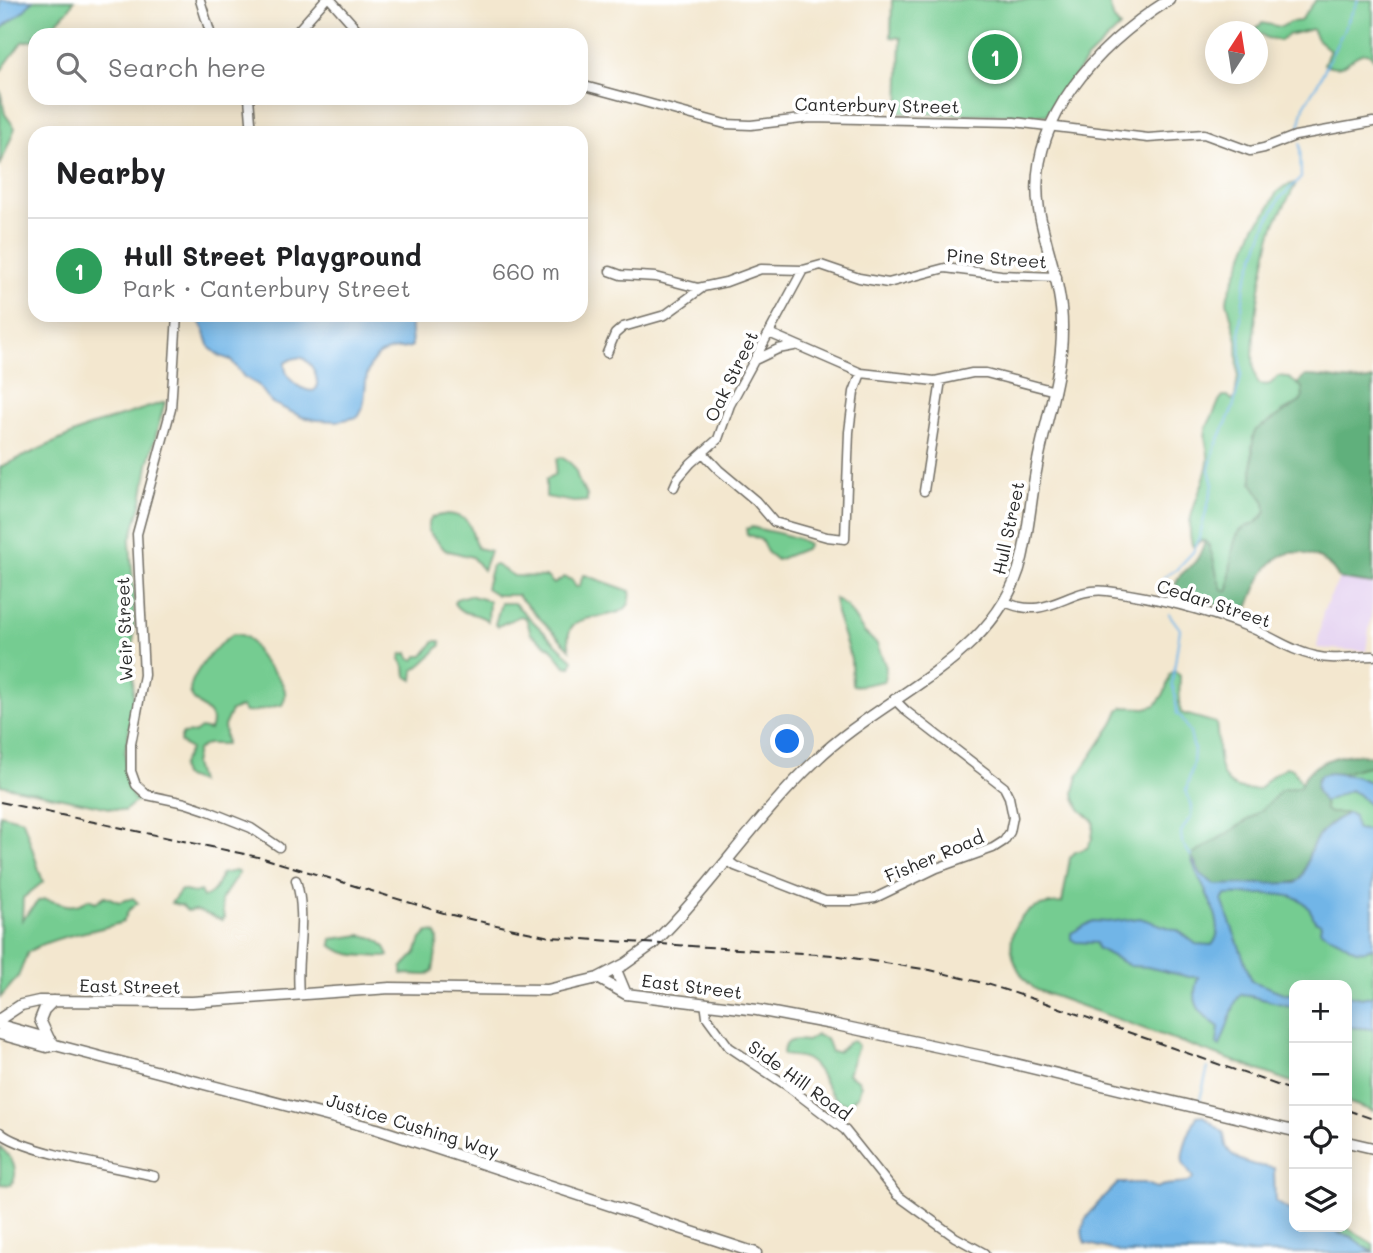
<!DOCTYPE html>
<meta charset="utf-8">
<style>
:root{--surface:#fff;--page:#f6f6f6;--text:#202124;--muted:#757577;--line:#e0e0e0;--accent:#c8321e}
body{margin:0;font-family:Mali,sans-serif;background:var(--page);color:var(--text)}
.controls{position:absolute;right:21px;bottom:21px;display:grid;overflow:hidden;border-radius:14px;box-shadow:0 4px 18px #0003}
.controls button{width:63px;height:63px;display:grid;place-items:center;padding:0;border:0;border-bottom:2px solid var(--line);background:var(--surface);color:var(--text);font:35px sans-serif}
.compass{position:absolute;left:1205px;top:21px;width:63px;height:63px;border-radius:50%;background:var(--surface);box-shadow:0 4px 18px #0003;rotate:12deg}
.you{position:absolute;left:788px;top:742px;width:24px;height:24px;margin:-18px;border:5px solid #fff;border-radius:50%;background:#1a73e8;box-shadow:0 0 0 10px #1a73e833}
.badge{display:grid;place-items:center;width:46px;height:46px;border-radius:50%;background:var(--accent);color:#fff;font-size:23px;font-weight:700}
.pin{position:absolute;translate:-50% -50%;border:4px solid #fff;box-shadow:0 2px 7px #0006}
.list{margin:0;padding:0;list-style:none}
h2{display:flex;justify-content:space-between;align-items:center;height:91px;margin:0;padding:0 28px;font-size:30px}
h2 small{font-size:23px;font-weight:400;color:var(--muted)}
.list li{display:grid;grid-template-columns:46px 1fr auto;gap:21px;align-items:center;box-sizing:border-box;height:105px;padding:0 28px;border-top:2px solid var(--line)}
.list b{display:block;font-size:26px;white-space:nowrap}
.list p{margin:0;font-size:23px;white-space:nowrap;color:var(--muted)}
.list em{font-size:23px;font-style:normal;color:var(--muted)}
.icon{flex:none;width:38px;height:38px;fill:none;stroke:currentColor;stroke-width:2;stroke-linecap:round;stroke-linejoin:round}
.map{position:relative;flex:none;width:1373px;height:1253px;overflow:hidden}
.search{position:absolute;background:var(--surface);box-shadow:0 4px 18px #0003;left:28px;top:28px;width:560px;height:77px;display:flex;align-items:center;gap:18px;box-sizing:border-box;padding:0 24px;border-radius:21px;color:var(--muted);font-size:26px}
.panel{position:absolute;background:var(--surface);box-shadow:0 4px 18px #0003;left:28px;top:126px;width:560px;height:196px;border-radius:21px}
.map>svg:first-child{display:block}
.built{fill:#e5d3f1}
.green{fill:#75cc91;stroke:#507c5e;stroke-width:2}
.forest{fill:#60b07b;stroke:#466e53;stroke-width:2}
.water{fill:#71b5e7;stroke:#4e7089;stroke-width:2;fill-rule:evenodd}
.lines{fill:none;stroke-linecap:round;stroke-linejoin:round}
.stream{stroke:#71b5e7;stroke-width:2}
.minor-casing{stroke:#716d64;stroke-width:11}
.major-casing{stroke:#716d64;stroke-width:13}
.minor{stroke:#fff;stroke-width:8}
.major{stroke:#fff;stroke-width:10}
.rail{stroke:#2b2b2b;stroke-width:2;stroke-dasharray:10 5;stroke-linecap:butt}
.labels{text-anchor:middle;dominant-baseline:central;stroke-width:7;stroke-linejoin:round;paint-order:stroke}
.street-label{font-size:18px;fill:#2b2b2b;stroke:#fff}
</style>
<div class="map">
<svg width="1373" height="1253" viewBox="0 0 1373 1253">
<rect width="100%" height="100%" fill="#fff"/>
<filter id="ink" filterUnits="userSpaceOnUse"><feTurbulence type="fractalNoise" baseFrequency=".0143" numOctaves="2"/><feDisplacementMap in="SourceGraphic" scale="14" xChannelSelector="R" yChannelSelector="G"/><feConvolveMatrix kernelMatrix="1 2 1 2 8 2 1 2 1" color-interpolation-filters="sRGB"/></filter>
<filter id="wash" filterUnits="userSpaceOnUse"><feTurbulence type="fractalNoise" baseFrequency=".00686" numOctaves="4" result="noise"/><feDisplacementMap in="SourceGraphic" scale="28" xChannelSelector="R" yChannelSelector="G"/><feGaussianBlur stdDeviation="1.57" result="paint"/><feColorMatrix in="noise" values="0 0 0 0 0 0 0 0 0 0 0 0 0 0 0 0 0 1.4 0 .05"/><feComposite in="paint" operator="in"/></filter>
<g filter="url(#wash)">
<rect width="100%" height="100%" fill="#f3e7cf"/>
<path class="built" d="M1339 579 1373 584V602L1366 651 1317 648 1323 611Z"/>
<path class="green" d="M33 0H74L70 8 44 35H35V40L22 42 0 72V30C12 19 24 13 33 0Z
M892 0H1108L1114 20 1120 27 1087 59 1046 115 899 113 901 38 891 37Z
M1316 0H1373V58L1368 53C1349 53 1349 74 1324 64L1330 50 1317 39 1312 29 1288 35 1279 41 1267 38 1256 31V28L1262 23 1281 27 1290 22 1300 21Z
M0 90 5 114 15 128 0 166Z
M1296 183C1290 198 1280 211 1274 226 1265 251 1243 364 1259 384 1271 386 1271 384 1278 376L1287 377 1302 387 1303 397 1300 402 1282 412 1252 446V483L1265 502 1266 512 1254 526 1245 528 1231 565 1228 591 1225 592 1218 583 1209 545 1201 540 1194 547 1192 545C1183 513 1204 492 1208 462 1210 451 1203 441 1206 430 1209 420 1216 411 1219 401L1223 396H1228L1232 400 1235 398 1238 375 1237 340 1227 301 1228 295 1255 226 1266 213 1277 192 1285 186Z
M165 402 148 465 142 501 130 542 134 595 133 710 125 752 126 777 133 798 138 800 124 811 0 785V467L93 425Z
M561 457C573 464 575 466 578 479 581 489 588 490 587 501L574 502 546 497V480L555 474 557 459Z
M448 514C474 517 469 528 477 548L490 551 483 570 472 557 445 550 428 531V524L432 517Z
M752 527C767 532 799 535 808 545L807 548 777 560 767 552 761 540 747 534 746 529Z
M492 565H496L514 576 547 577 554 584 564 577 572 580 576 587 580 585 583 575H585L630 591C637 634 556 597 570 649L517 595H497L486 588Z
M469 595 489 601 488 621C476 611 462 617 454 603L456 599Z
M835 599 847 607 864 632 877 644 886 667 884 681 859 686 852 685 851 659 836 613Z
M501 603H514L573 660 571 667 565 666 551 648 531 634 526 618 520 616 498 626 495 624Z
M233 634C255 634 252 650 264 662 274 673 293 688 282 705 271 706 253 714 245 712L241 707 231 711 224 726 226 744H207L197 750 194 764 199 782 183 776C178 763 186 760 190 749L180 742 182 734 194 733 201 728 210 730C219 710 195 708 191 695 185 678 220 642 233 634Z
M435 641H440L441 645C431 655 426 663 414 670L413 680 406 676 405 667 400 659 402 654 408 653 410 659 414 660 418 656H423Z
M1175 671 1180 676 1179 702 1181 713 1216 723C1221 753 1211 796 1259 789L1273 775 1286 767 1293 769 1301 782C1325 757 1339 752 1373 756V1111L1347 1102V985H1294V1083L1037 990C1013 975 1000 935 1025 914 1034 906 1050 903 1062 903L1070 858 1075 852 1087 848 1092 839 1094 822 1080 809 1075 799 1074 792 1078 776 1113 724 1119 710 1123 707 1146 708 1156 705 1165 692 1170 674Z
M0 814 23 820 43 882 23 898 22 920 38 901 44 899C62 902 69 912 89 899L96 902 105 896 119 902 133 898 138 903 129 910 123 922C92 933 57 934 28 952L18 977 0 998Z
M235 871 239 873 221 900 224 918 222 920 196 910 187 911 182 906 171 903 181 890 194 893 200 891 203 897C214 895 218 884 221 874Z
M428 932 436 933 438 939 433 971 427 975 402 974V968L416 953 421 939Z
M361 935C375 937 385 942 389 956L386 957C368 956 344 957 331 945L332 939Z
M816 1035 826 1038 831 1052H838L850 1041 855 1042 858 1046 848 1074 858 1080 861 1086 858 1095 849 1104C823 1100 827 1071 806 1059 800 1056 790 1056 783 1055 783 1039 795 1039 807 1041Z
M0 1147C11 1156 21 1171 11 1185L0 1184Z
M1332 1227H1346L1373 1244V1252Z"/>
<path class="forest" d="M1306 376C1329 375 1351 385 1373 379V584L1339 579C1332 566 1324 559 1310 555 1271 542 1258 582 1247 611L1244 613 1175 592C1174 575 1184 574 1194 563 1200 557 1202 549 1205 541 1216 554 1214 576 1223 591H1228C1231 575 1230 543 1240 531 1249 522 1258 527 1266 512L1265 502 1252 483 1253 436 1256 430 1300 402 1303 397 1302 387 1297 384Z
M1353 754 1373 756V766C1357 765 1345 777 1330 773L1316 789 1324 802 1325 810 1330 813H1348C1331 822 1319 831 1311 849 1307 860 1306 871 1299 881 1288 885 1219 889 1210 883 1199 877 1198 864 1191 856 1221 835 1257 820 1281 790L1300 787C1306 765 1334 756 1353 754Z"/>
<path class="water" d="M0 0H33C24 14 11 19 0 30Z
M196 315H410L412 346C404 350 394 348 385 352 356 365 372 398 358 417L338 421 317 420 302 417 272 403 258 385 244 377 231 360 220 356 210 348 204 330ZM301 357C312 363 318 375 317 388L313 391C299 390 284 378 285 363L292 359Z
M1330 773 1355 776 1373 783V809L1358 794 1350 790 1324 802C1317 793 1312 784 1321 775Z
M1348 813 1354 816 1356 829 1373 831V948C1355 954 1354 949 1341 941 1335 937 1327 936 1320 930L1321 924 1315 921C1312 913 1307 903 1299 899 1281 891 1244 895 1225 895L1222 900 1252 981 1286 994H1294V1007L1241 994 1236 1001 1220 1046 1217 1044 1219 1027C1197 1011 1190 1003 1198 977H1189L1147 967 1130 966 1097 948 1096 943 1076 942 1071 939V933L1093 921 1108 922 1140 918 1179 931 1196 944 1212 945C1232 923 1194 879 1191 856L1201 874 1215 885 1296 883C1307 874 1306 860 1312 847 1320 830 1332 822 1348 813Z
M1347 995 1362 998 1373 995V1029L1347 1027Z
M1202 1115 1223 1132C1225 1136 1225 1144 1227 1148 1235 1163 1259 1166 1274 1168L1275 1201 1294 1213V1227H1332L1340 1234 1350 1236 1373 1253H1123L1085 1243C1073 1220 1105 1198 1118 1183H1144L1157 1188C1169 1181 1181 1187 1192 1180L1193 1178C1190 1173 1185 1167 1183 1162 1180 1151 1192 1126 1197 1116Z"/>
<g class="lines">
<path class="stream" d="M1299 128 1304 106 1319 81 1358 0
M1159 595 1164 577 1176 570 1193 552 1199 538 1213 485 1209 469 1214 450 1233 408 1241 377 1240 326 1245 284 1267 222 1280 198 1301 178 1300 143
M1169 614 1180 629 1172 684 1175 694 1177 714 1182 718 1190 733 1194 749 1193 764 1186 791 1192 806 1191 816 1181 832 1182 842 1191 856
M1199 1103 1208 1068"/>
</g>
</g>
<g filter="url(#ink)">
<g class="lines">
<defs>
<path id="minor" d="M200 0 211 35
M331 0 362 35
M294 35 325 0
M581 85 725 124 751 125 810 118 1014 122 1148 138 1204 134 1250 151 1264 148 1295 136 1373 122
M249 98 252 133
M610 271 621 275 656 277 698 288 726 282 761 269 803 270 821 265 859 278 888 283 945 268 1001 275 1057 277
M177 315 171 409 137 534 144 675 131 744V771L136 785 147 795 185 803 206 810 251 828 279 847
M769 333 861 373 935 381 972 373H986L1055 391
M607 353 615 334 623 327 665 315 702 288
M755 360 778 349 794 346
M703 453 719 470 756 501 774 522 827 537 845 539 849 432 854 392 861 373
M674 487 678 478 691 463 718 439 730 405 803 270
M924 491 941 380
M1005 602C1049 622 1068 586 1107 591 1156 597 1205 610 1251 628 1273 637 1291 651 1315 656 1334 661 1353 656 1373 656
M727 860 735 866 825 901H855L875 898 937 868 993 848 1004 841 1010 832 1013 817 1009 797 1004 787 906 711 894 699
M296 880C308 919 295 955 299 993
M705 1003 707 1017 729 1047 786 1085 845 1130 897 1195 955 1237 984 1253
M0 1132C19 1151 122 1169 154 1176"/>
<path id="major" d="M616 970 626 994
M598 978 626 994 757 1010 832 1024 986 1057 1294 1131
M0 1019 21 1005 39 1001 192 1002 390 988 547 990 598 978 625 964 653 944C711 887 756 817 815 761 883 694 998 659 1022 558 1029 528 1031 497 1037 466 1045 421 1062 377 1062 330 1063 287 1046 251 1039 210 1025 120 1099 44 1169 0
M0 1025 49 1039 55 1045
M0 1034 47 1047 55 1045 377 1129 756 1253
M49 1039 40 1020 44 1010 53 1001
M1347 1142 1373 1148"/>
</defs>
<use href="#minor" class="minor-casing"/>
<use href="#major" class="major-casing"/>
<use href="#minor" class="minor"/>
<use href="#major" class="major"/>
<path class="rail" d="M0 802 263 858 447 914 550 937 833 955 930 970 983 983 1046 1003 1294 1091
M1347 1110 1373 1119"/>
</g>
</g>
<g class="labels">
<g class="street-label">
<text transform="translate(877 105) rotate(1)">Canterbury Street</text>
<text transform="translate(997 258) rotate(4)">Pine Street</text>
<text transform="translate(731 376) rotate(-64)">Oak Street</text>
<text transform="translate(1008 528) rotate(-78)">Hull Street</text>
<text transform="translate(1214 603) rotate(18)">Cedar Street</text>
<text transform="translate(124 629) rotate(-92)">Weir Street</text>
<text transform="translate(934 856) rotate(-23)">Fisher Road</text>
<text transform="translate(130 986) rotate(1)">East Street</text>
<text transform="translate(692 986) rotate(7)">East Street</text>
<text transform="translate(800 1080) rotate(36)">Side Hill Road</text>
<text transform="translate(413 1125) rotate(17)">Justice Cushing Way</text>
</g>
</g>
</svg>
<div class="controls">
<button>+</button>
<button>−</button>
<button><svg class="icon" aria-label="locate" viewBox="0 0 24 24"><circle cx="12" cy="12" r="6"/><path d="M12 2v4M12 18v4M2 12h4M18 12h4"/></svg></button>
<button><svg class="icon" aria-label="layers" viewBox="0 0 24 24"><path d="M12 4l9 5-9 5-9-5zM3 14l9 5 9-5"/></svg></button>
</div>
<svg class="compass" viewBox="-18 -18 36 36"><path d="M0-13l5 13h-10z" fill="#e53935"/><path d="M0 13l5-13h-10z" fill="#757577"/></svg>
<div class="you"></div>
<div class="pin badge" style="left:995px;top:57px;background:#2e9e5b">1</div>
<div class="search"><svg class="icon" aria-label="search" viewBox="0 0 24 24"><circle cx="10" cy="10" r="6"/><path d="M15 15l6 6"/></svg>Search here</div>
<section class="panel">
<h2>Nearby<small></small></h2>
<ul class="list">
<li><span class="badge" style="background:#2e9e5b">1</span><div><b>Hull Street Playground</b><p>Park · Canterbury Street</p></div><em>660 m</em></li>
</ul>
</section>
</div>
